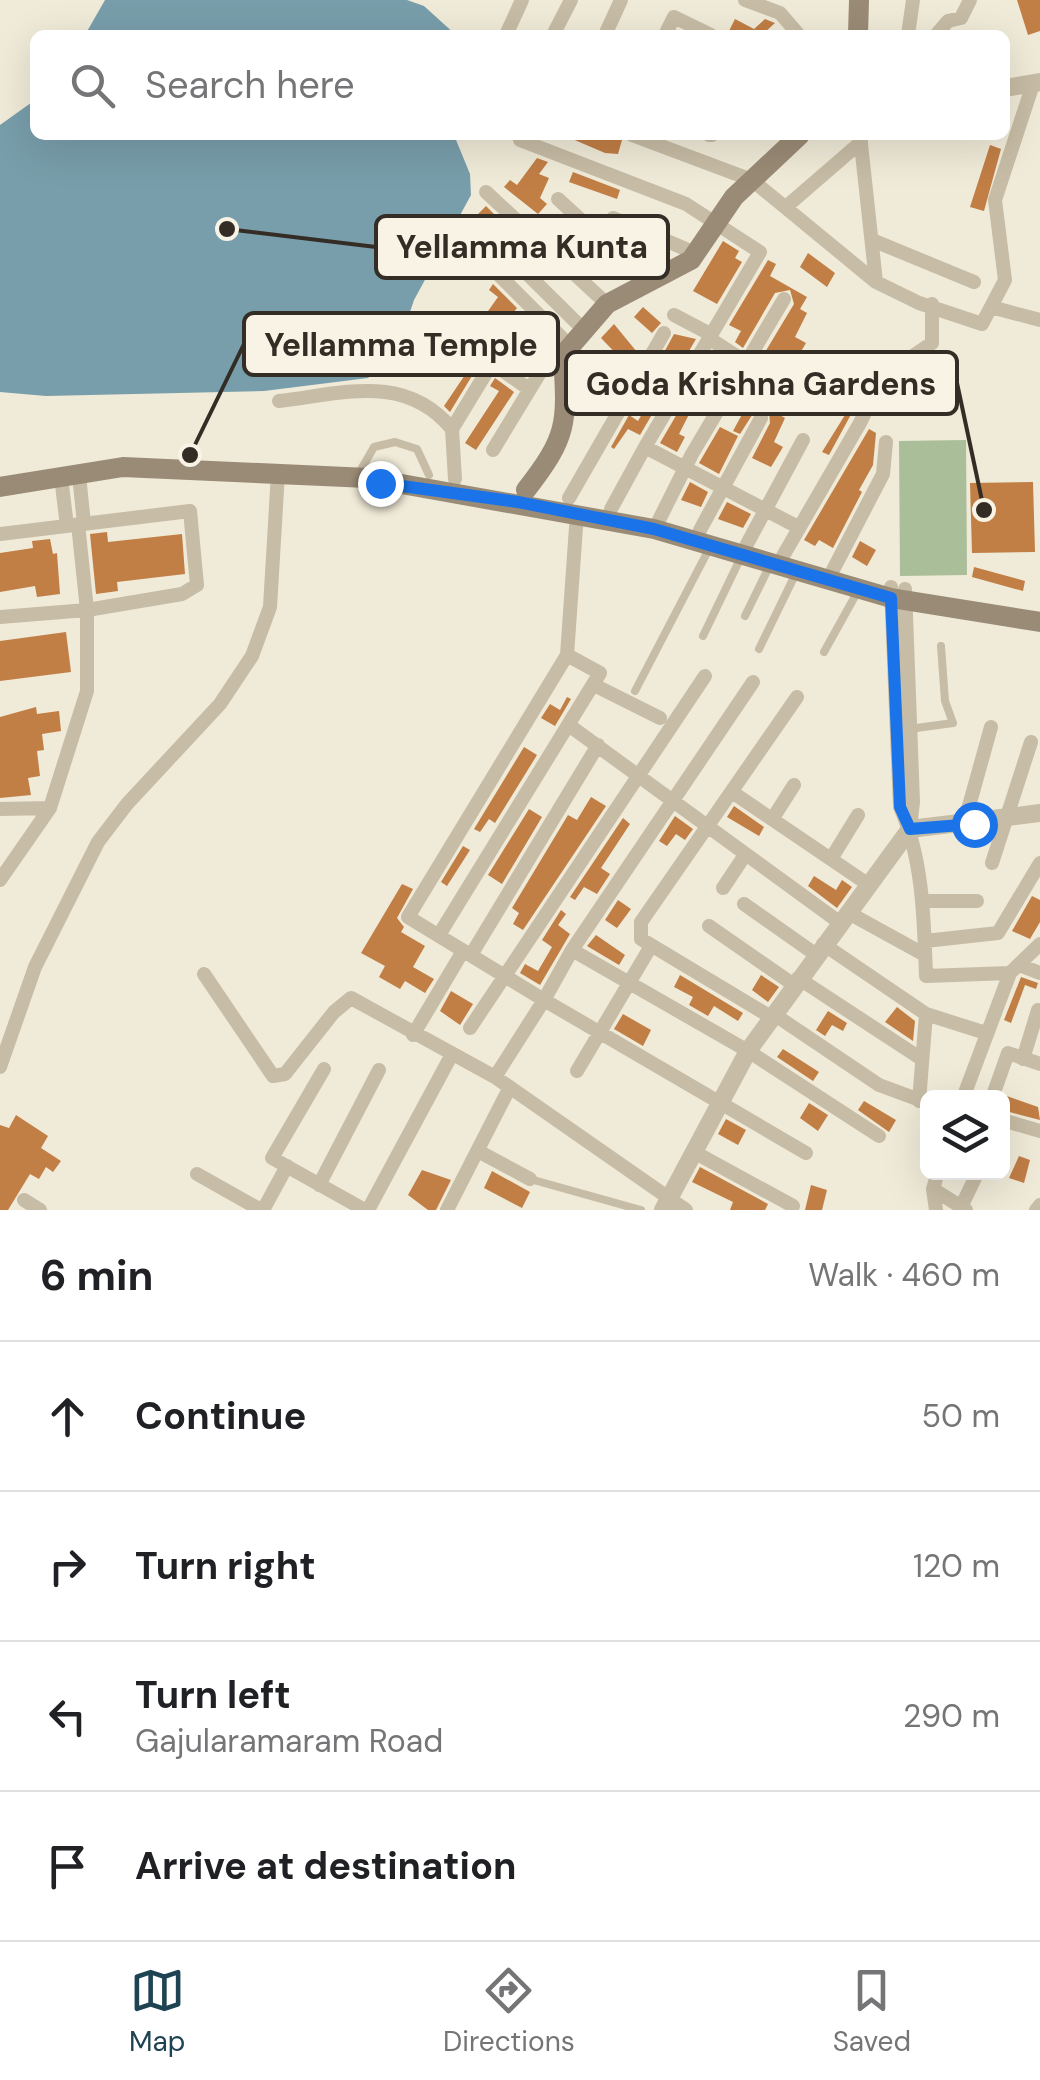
<!DOCTYPE html>
<meta charset="utf-8">
<style>
:root{--surface:#fff;--page:#f2f2f2;--text:#202124;--muted:#757577;--line:#e0e0e0;--accent:#1e4352}
body{margin:0;font-family:"DM Sans",sans-serif;background:var(--page);color:var(--text)}
.controls{position:absolute;right:30px;bottom:30px;display:grid;overflow:hidden;border-radius:15px;box-shadow:0 10px 40px #0002}
.controls button{width:90px;height:90px;display:grid;place-items:center;padding:0;border:0;border-bottom:2px solid var(--line);background:var(--surface);color:var(--text);font:50px sans-serif}
.stop{position:absolute;width:30px;height:30px;margin:-22px;border:8px solid #1a73e8;border-radius:50%;background:#fff}
.stop.end{background:#1a73e8;border-color:#fff;box-shadow:0 2px 10px #0008}
.list{margin:0;padding:0;list-style:none}
h2{display:flex;justify-content:space-between;align-items:center;height:130px;margin:0;padding:0 40px;font-size:42px}
h2 small{font-size:32px;font-weight:400;color:var(--muted)}
.list li{display:grid;grid-template-columns:65px 1fr auto;gap:30px;align-items:center;box-sizing:border-box;height:150px;padding:0 40px;border-top:2px solid var(--line)}
.list b{display:block;font-size:38px;white-space:nowrap}
.list p{margin:0;font-size:32px;white-space:nowrap;color:var(--muted)}
.list em{font-size:32px;font-style:normal;color:var(--muted)}
.icon{flex:none;width:55px;height:55px;fill:none;stroke:currentColor;stroke-width:2;stroke-linecap:round;stroke-linejoin:round}
.map{position:relative;flex:none;width:1040px;height:1210px;overflow:hidden}
.search{position:absolute;background:var(--surface);box-shadow:0 10px 40px #0002;left:30px;right:30px;top:30px;height:110px;display:flex;align-items:center;gap:25px;box-sizing:border-box;padding:0 35px;border-radius:15px;color:var(--muted);font-size:38px}
.sheet{height:730px;background:var(--surface)}
nav{display:flex;justify-content:space-around;align-items:center;box-sizing:border-box;height:140px;border-top:2px solid var(--line);background:var(--surface);font-size:28px;color:var(--muted)}
nav a{display:grid;justify-items:center;gap:5px}
nav .on{color:var(--accent)}
.map>svg:first-child{display:block}
.green{fill:#a9be99}
.water{fill:#789eab}
.building{fill:#c17e45}
.lines{fill:none;stroke-linecap:round;stroke-linejoin:round}
.service{stroke:#c7bca5;stroke-width:8}
.minor{stroke:#c7bca5;stroke-width:14}
.tertiary{stroke:#c7bca5;stroke-width:18}
.secondary{stroke:#9a8b76;stroke-width:20}
.route{stroke:#1a73e8;stroke-width:12}
.leader{fill:none;stroke:#332d26;stroke-width:4}
.callout-dot{fill:#332d26;stroke:#f8f3e4;stroke-width:4}
.callout{fill:#f8f3e4;stroke:#332d26;stroke-width:4}
.callout-label{font-size:32px;text-anchor:middle;font-weight:bold;fill:#332d26}
</style>
<div class="map">
<svg width="1040" height="1210" viewBox="0 0 1040 1210">
<rect width="100%" height="100%" fill="#f0ead8"/>
<path class="green" d="M966 440 967 575 900 576 899 441Z"/>
<path class="water" d="M105 0H407L424 6 456 35H85Z
M35 100V135H454L470 174 471 195 414 300 397 351 368 378 264 391 46 396 0 392V125Z"/>
<path class="building" d="M1017 0H1040V31L1028 35Z
M735 19 754 29 765 19 775 23 764 33 768 35H727Z
M563 135H608L622 140 618 154 605 153Z
M990 145 1001 149 984 211 970 207Z
M537 158 548 162 539 174 549 178 540 198 547 204 538 214 504 187 510 180 517 185Z
M573 172 620 190 617 199 569 182Z
M486 206 499 219 486 232 473 219Z
M723 241 739 251 735 258 742 262 717 304 693 291Z
M808 253 835 273 827 287 800 267Z
M768 260 776 264 770 276 807 297 800 309 807 313 795 337 806 343 796 360 800 362 796 371 788 367 784 374 761 359 794 304 790 290 775 293 743 348 735 342 741 331 729 325Z
M493 284 517 308 487 347 471 335 498 297 489 290Z
M643 307 661 323 652 333 634 317Z
M614 324 637 352 626 364 601 338Z
M674 334 696 339 640 435 628 429 614 449 611 447 629 415 638 421 647 405 652 394 644 389Z
M473 363 478 366 450 412 444 406Z
M495 378 514 392 476 450 465 443 499 391 490 386Z
M695 383 703 387 679 434 685 437 677 452 660 443Z
M759 383 783 399 776 413 785 418 774 442 783 447 771 467 752 458 770 423 769 412 756 409 740 434 733 431Z
M858 394 861 396 829 455 822 452Z
M720 427 738 436 719 474 699 463Z
M869 429 876 433 873 465 859 490 862 492 833 548 819 540 815 546 804 540Z
M690 482 708 492 701 507 681 500Z
M1033 482 1035 552 972 553 970 483Z
M727 502 751 514 743 528 718 519Z
M107 532 108 542 182 534 185 574 117 582 118 591 96 594 90 534Z
M50 539 53 554 57 553 60 594 37 597 35 586 0 592V553L33 548 32 541Z
M860 541 876 550 867 566 852 557Z
M974 567 1025 581 1023 591 972 577Z
M66 632 71 672 0 681V641Z
M567 697 571 699 555 726 541 718 550 704 560 710Z
M36 707 37 714 59 711 61 731 42 734 44 750 37 751 40 776 28 778 31 795 0 798V717Z
M524 747 537 755 495 823 489 819 480 832 474 829Z
M591 797 606 806 523 930 513 924 519 913 512 908 568 815 577 820Z
M734 806 764 827 759 836 727 817Z
M529 809 542 817 502 884 488 875Z
M675 816 693 829 685 840 676 834 667 846 659 841Z
M623 818 630 824 601 868 610 874 597 894 584 887 575 900 570 897Z
M463 846 470 850 447 886 441 882Z
M814 876 836 890 842 880 852 887 837 908 808 886Z
M402 884 413 889 397 918 404 927 401 932 425 946 413 967 434 979 425 993 405 981 400 989 379 977 385 966 361 953Z
M1032 896 1040 900V922L1030 939 1012 931Z
M618 900 631 909 617 928 605 920Z
M561 910 566 914 558 925 570 934 540 985 520 973 525 964 538 971 552 947 542 940Z
M596 935 625 955 619 965 587 946Z
M680 975 743 1013 738 1021 714 1006 708 1016 689 1005 693 997 674 987Z
M761 975 779 987 768 1002 752 990Z
M1021 977 1038 983 1036 989 1025 985 1011 1023 1004 1020Z
M451 991 473 1004 460 1025 440 1011Z
M897 1007 915 1021 913 1041 885 1022Z
M828 1011 847 1023 843 1031 832 1025 825 1036 816 1030Z
M623 1014 651 1030 643 1046 614 1029Z
M783 1049 819 1072 813 1081 777 1057Z
M1004 1095 1038 1107 1040 1120 1002 1110Z
M864 1101 896 1120 889 1132 858 1110Z
M809 1103 828 1115 818 1131 800 1118Z
M16 1115 48 1136 41 1148 61 1161 53 1172 46 1167 39 1179 30 1174 8 1210H0V1125L9 1128Z
M726 1119 746 1130 738 1145 718 1134Z
M1019 1156 1030 1160 1024 1183 1009 1178Z
M700 1167 768 1204 765 1210H730L733 1202 692 1182Z
M422 1170 451 1180 436 1210H428L408 1195Z
M492 1171 530 1192 522 1208 484 1188Z
M811 1185 827 1190 822 1210H805Z"/>
<g class="lines">
<path class="service" d="M359 473 374 447 395 442 417 449 429 475
M745 616 769 567
M703 636 742 555
M759 649 795 575
M824 652 859 589
M635 691 709 549
M909 729 953 723 945 701 941 646
M530 1179 641 1210"/>
<path class="minor" d="M745 0 780 13 799 35
M506 35 522 0
M553 35 571 0
M605 35 621 0
M665 35 674 17 711 35
M908 35 913 0
M936 35 948 21 961 18 970 0
M632 135 752 180 876 282 919 303 982 324 1005 280 995 200 1033 84
M709 135H712
M860 135 876 282
M520 140 686 204 760 252 645 447
M486 192 607 304
M558 199 595 233 663 275
M787 206 861 142
M613 218 695 253
M872 240 974 282
M507 254 584 330
M480 256 566 342
M991 307 1040 320
M674 315 712 335
M456 338 492 363
M710 339 800 397
M279 401C341 394 405 372 452 429L455 479
M452 429 492 363 529 389
M493 450 561 338
M79 475 84 524
M61 477 67 526
M569 498 664 333
M611 509 645 447 798 527
M659 520 692 454 784 299
M700 530 761 418
M0 534 190 511 197 585 182 594 87 610V691L50 808 0 880
M747 544 803 440
M783 556 860 423 882 377 932 343V304
M833 570 883 474 886 442
M891 587 900 807C923 859 924 919 926 976L1010 973
M905 589 913 802 910 828
M0 617 87 610 78 524
M753 682 572 950 748 1051 879 1136
M594 685 660 718
M570 726 839 922
M732 792 869 885
M0 809 50 808
M773 818 794 785
M964 824 991 727
M831 859 858 815
M992 863 1031 742
M723 888 745 855
M923 901H977
M744 904 815 954
M847 912 925 955
M709 926 794 985
M439 935 600 673 567 655
M925 941 998 933 1040 863
M823 944 926 1014 986 1033
M572 950 544 1000 806 1153
M471 955 598 745
M1019 965 1040 973
M204 974 273 1076 285 1074 334 1012 351 998 495 1077 686 1210
M798 978 920 1058
M775 1015 879 1085 928 1103
M771 1017 641 939V922L797 697
M470 1028 705 676
M413 1035 463 951
M1023 1059 1038 1010
M0 1067 35 967 98 842 127 804 220 704 252 656 270 607 278 473
M324 1069 272 1158 365 1210
M577 1071 651 946
M495 1077 544 1000 408 917 567 655 577 513
M963 1098 1010 973 1040 944
M992 1098 1008 1053 1040 1064
M919 1101 926 1014
M1002 1120 1040 1131
M478 1151 530 1179
M694 1152 793 1206
M197 1174 261 1210
M319 1185 379 1070
M933 1189 966 1210
M24 1200 40 1210
M961 1207 978 1172
M263 1210 287 1166
M368 1210 451 1056
M447 1210 510 1087
M936 1210 933 1189 938 1172
M1036 1210 1040 1205"/>
<path class="tertiary" d="M1005 88 1040 82
M663 1210 748 1051 910 829 1040 813"/>
<path class="secondary" d="M858 35 859 0
M0 487 123 467 368 478 654 529 891 598 1040 622
M526 490C569 435 567 422 563 355L607 304 691 260 734 197 800 135"/>
</g>
<g class="lines">
<path class="route" d="M380 483 518 502 654 529 891 598 900 807 910 829 974 824"/>
</g>
<path class="leader" d="M227 229L376 247M190 455L244 344M984 510L957 383"/>
<g class="callout-dot">
<circle cx="227" cy="229" r="10"/>
<circle cx="190" cy="455" r="10"/>
<circle cx="984" cy="510" r="10"/>
</g>
<g class="callout">
<rect x="376" y="216" width="292" height="62" rx="10"/>
<rect x="244" y="313" width="314" height="62" rx="10"/>
<rect x="566" y="352" width="391" height="62" rx="10"/>
</g>
<g class="callout-label">
<text x="522" y="258">Yellamma Kunta</text>
<text x="401" y="356">Yellamma Temple</text>
<text x="761" y="395">Goda Krishna Gardens</text>
</g>
</svg>
<div class="controls">
<button><svg class="icon" aria-label="layers" viewBox="0 0 24 24"><path d="M12 4l9 5-9 5-9-5zM3 14l9 5 9-5"/></svg></button>
</div>
<div class="stop" style="left:974px;top:824px"></div>
<div class="stop end" style="left:380px;top:483px"></div>
<div class="search"><svg class="icon" aria-label="search" viewBox="0 0 24 24"><circle cx="10" cy="10" r="6"/><path d="M15 15l6 6"/></svg>Search here</div>
</div>
<section class="sheet">
<h2>6 min<small>Walk · 460 m</small></h2>
<ul class="list">
<li><svg class="icon" aria-label="ahead" viewBox="0 0 24 24"><path d="M12 20V5M6 11l6-6 6 6"/></svg><div><b>Continue</b></div><em>50 m</em></li>
<li><svg class="icon" aria-label="right" viewBox="0 0 24 24"><path d="M7 20v-9h11M14 6l5 5-5 5"/></svg><div><b>Turn right</b></div><em>120 m</em></li>
<li><svg class="icon" aria-label="left" viewBox="0 0 24 24"><path d="M17 20v-9H6M10 6l-5 5 5 5"/></svg><div><b>Turn left</b><p>Gajularamaram Road</p></div><em>290 m</em></li>
<li><svg class="icon" aria-label="arrive" viewBox="0 0 24 24"><path d="M6 21V4h12l-3 4 3 4H6"/></svg><div><b>Arrive at destination</b></div></li>
</ul>
</section>
<nav>
<a class="on"><svg class="icon" aria-label="map" viewBox="0 0 24 24"><path d="M3 6l6-2 6 2 6-2v14l-6 2-6-2-6 2zM9 4v14M15 6v14"/></svg>Map</a>
<a><svg class="icon" aria-label="directions" viewBox="0 0 24 24"><path d="M12 3l9 9-9 9-9-9zM9 14v-3h6M13 9l2 2-2 2"/></svg>Directions</a>
<a><svg class="icon" aria-label="saved" viewBox="0 0 24 24"><path d="M7 4h10v16l-5-4-5 4z"/></svg>Saved</a>
</nav>
